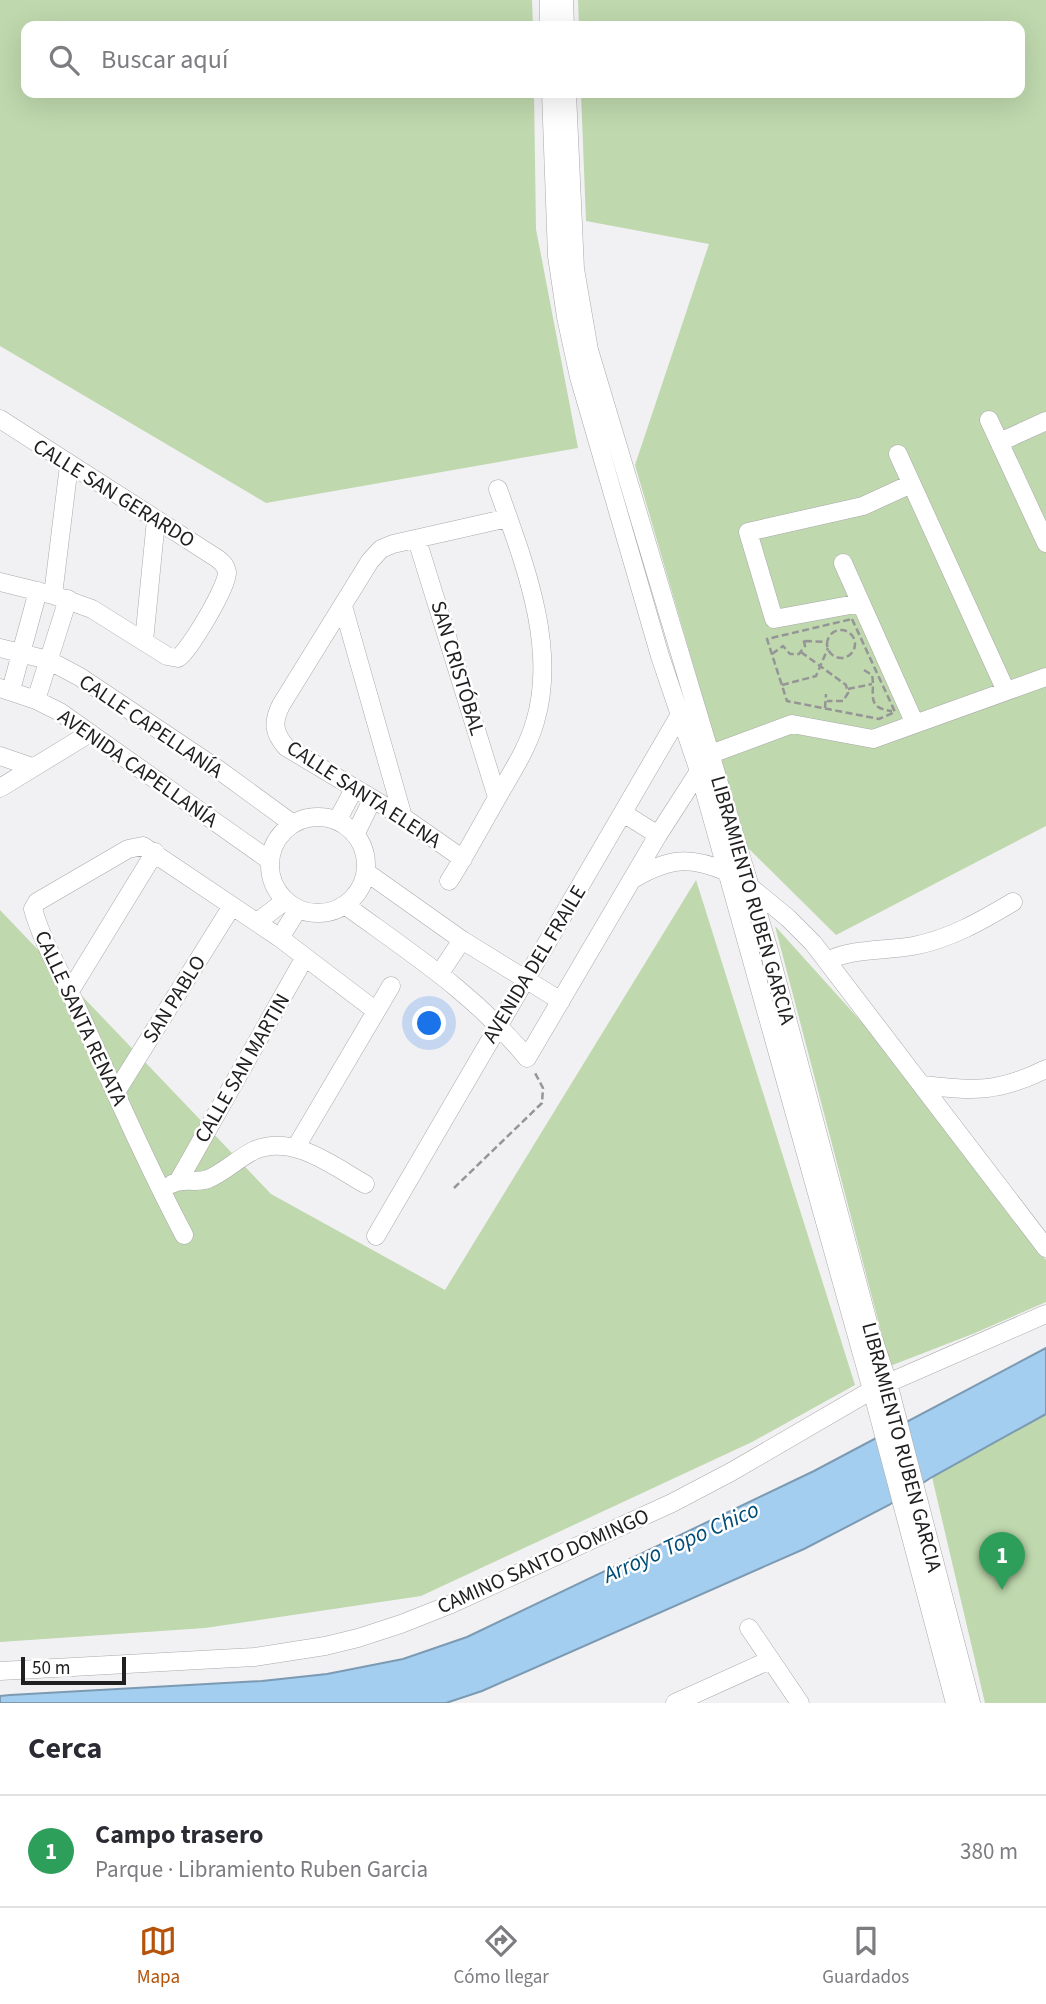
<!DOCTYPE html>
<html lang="es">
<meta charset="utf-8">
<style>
:root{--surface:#fff;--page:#f2f2f3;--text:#2b2b33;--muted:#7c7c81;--line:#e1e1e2;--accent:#b45309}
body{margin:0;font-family:"Source Sans 3",sans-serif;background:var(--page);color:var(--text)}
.scale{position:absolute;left:21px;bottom:18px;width:105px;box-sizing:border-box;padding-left:7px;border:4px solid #202021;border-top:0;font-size:19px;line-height:24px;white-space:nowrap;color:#202021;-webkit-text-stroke:5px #fff;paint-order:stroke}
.you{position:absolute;left:430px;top:1024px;width:24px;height:24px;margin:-18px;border:5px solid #fff;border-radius:50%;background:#1a73e8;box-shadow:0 0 0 10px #1a73e833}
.badge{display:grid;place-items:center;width:46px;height:46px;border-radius:50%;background:var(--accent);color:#fff;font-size:23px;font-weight:700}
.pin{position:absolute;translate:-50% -58px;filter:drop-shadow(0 2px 4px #0008)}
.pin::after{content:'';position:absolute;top:37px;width:24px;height:21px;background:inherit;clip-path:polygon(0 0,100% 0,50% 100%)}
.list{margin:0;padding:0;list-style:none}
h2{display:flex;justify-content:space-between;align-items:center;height:91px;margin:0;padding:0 28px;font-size:30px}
h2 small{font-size:23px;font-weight:400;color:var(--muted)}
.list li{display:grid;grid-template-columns:46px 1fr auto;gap:21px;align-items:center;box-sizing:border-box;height:112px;padding:0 28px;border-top:2px solid var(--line)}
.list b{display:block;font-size:26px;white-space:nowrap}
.list p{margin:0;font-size:23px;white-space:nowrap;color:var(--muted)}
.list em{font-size:23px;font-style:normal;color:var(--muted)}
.icon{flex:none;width:38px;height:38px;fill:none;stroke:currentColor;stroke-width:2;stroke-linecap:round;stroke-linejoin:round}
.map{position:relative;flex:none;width:1046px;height:1703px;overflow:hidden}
.search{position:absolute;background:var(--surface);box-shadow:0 7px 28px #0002;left:21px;right:21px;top:21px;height:77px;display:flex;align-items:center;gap:18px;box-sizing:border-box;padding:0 24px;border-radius:14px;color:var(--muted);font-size:26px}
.sheet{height:203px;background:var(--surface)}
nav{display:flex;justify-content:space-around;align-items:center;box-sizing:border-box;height:98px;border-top:2px solid var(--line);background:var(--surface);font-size:19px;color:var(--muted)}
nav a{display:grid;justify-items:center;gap:4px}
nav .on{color:var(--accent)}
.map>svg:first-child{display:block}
.green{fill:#bfd8ad}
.water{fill:#a3cef0;stroke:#7c9ab2;stroke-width:2}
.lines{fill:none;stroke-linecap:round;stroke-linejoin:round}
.minor-casing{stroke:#a9a9ab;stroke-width:19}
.path{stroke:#959596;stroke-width:2.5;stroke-dasharray:7 3.5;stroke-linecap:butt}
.minor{stroke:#fff;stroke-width:18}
.labels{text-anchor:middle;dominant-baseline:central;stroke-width:5;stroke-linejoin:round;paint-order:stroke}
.street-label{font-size:21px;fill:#202021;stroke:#fff}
.water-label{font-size:23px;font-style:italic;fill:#004c76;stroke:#fff}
</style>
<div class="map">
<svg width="1046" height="1703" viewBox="0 0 1046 1703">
<rect width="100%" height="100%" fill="#f1f1f3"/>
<path class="green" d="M0 0H532L533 26H26V93H534L536 229 578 448 266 503 0 346Z
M578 0H1046V826L836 935 746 846 635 465 709 244 586 221 581 93H1020V26H579Z
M696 880 855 1385 752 1442 421 1596 205 1628 0 1642V910L271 1194 445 1290Z
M775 926 894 1058 1046 1260V1302L975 1333 890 1366Z
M1046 1414V1703H985L932 1477Z"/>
<path class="water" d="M1046 1348V1414L932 1477 889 1505 804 1549 482 1691 446 1703H0V1696L10 1695 262 1681 327 1674 403 1659 467 1637 814 1471Z"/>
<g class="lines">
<defs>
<path id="minor" d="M549 0V26
M564 0 565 26
M551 93 557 256 566 317 579 377 660 656 699 771 872 1390 955 1703
M567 93 575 269 589 350 768 947 869 1326 888 1383 971 1703
M0 419 218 559C223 563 226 566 227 572 228 586 189 651 178 658L167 656 92 609 53 595 0 582
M989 420 1046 543
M1000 442 1046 421
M898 454 1006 691
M417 540 497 797
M843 563 915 724
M53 595 69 465
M861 603 774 619 748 532 863 506 911 484
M343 606 403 817
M144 641 156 520
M0 648 48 660 80 677 219 770 293 824
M0 688 36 700 60 712 269 860
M11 690 38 591
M36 700 68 599
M711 754 792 724 873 739 1046 677
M0 756 32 767
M0 788 90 733
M623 813 658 835
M270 865a48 48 0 1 1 96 0a48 48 0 1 1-96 0Z
M337 821 354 789
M355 835 372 800
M463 859 403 817 286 747C274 733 272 723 281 705L370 561 381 549 393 544 508 518
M366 872 462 940 561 1001
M635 878C669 858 690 856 727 872
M449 881C466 854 481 826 497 798 511 773 527 750 535 722 558 646 523 560 498 489
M749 886 788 918 813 943 1046 1248
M345 905C412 954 474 993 527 1058L658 835 703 765
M257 922 285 901
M280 938 298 909
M827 961C853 948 885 951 913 946 950 939 981 921 1013 902
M440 973 462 940
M70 991 155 852
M922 1085C973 1091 998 1093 1046 1069
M116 1092 232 906
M296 1147 391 986
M179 1180 305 957
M172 1184C183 1177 195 1184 208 1179 225 1172 238 1158 255 1150 293 1134 333 1166 365 1184
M184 1235C146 1163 113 1087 79 1012 64 977 43 945 33 909L37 902 128 849 143 846 280 938 376 1011
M376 1236 682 711
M749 1628 800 1703
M0 1671 254 1657 325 1646 358 1638 401 1624 449 1605 672 1503 731 1472 872 1390 1046 1314
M675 1703 770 1660"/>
</defs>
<use href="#minor" class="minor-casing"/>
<path class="path" d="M852 619 895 712 879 719 787 701 767 639Z
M827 644a14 14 0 1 1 28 0a14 14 0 1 1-28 0Z
M805 641 826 642
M801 652 846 685 848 693 843 701H827
M772 654 783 646 790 654H799L805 646 803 637
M864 670 872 675C876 693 864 708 892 711
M782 685 816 676 828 648
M848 689 872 684
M825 708 826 694
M454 1188 542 1103 543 1088 534 1071"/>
<use href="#minor" class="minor"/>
</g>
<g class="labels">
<g class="street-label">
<text transform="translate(114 493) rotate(32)">CALLE SAN GERARDO</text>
<text transform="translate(458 668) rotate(73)">SAN CRISTÓBAL</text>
<text transform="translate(151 726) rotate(34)">CALLE CAPELLANÍA</text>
<text transform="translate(138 768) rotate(35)">AVENIDA CAPELLANÍA</text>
<text transform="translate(364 794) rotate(33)">CALLE SANTA ELENA</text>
<text transform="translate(753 900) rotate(74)">LIBRAMIENTO RUBEN GARCIA</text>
<text transform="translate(534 964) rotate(-59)">AVENIDA DEL FRAILE</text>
<text transform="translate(174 999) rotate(-58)">SAN PABLO</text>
<text transform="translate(81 1018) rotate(65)">CALLE SANTA RENATA</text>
<text transform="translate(242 1068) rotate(-60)">CALLE SAN MARTIN</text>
<text transform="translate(902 1447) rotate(75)">LIBRAMIENTO RUBEN GARCIA</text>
<text transform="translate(543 1561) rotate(-24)">CAMINO SANTO DOMINGO</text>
</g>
<g class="water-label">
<text transform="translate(681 1542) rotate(-24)">Arroyo Topo Chico</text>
</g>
</g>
</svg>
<div class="scale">50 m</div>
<div class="you"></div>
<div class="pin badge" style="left:1002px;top:1590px;background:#2e9e5b">1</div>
<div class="search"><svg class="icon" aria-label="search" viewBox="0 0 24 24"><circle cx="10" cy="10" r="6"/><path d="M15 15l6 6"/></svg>Buscar aquí</div>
</div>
<section class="sheet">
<h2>Cerca<small></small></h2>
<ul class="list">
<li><span class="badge" style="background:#2e9e5b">1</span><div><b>Campo trasero</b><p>Parque · Libramiento Ruben Garcia</p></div><em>380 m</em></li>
</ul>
</section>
<nav>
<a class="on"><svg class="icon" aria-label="map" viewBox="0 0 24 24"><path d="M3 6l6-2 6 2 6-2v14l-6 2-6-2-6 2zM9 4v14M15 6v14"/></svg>Mapa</a>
<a><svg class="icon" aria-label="directions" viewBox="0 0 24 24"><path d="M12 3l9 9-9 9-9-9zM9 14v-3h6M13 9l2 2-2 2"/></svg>Cómo llegar</a>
<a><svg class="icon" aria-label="saved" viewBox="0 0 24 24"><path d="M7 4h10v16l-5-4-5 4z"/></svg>Guardados</a>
</nav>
